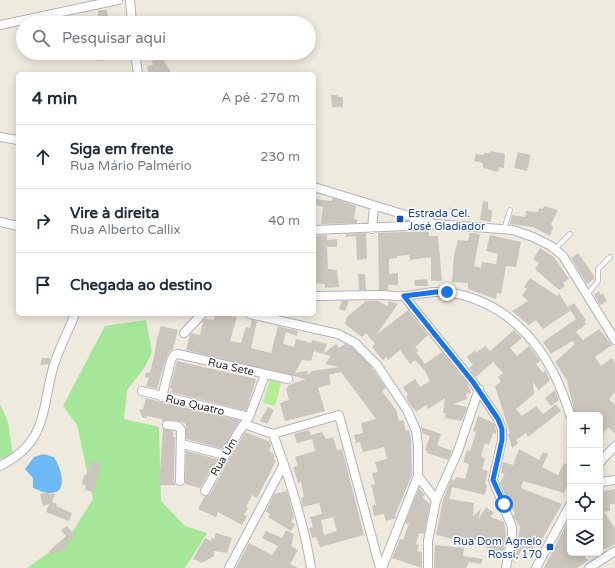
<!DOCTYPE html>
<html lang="pt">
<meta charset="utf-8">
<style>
:root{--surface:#fff;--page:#f6f6f7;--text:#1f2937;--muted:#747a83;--line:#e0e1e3}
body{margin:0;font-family:"Varela Round",sans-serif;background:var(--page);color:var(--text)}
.controls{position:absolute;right:12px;bottom:12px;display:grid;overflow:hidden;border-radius:6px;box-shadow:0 2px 10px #0003}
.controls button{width:36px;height:36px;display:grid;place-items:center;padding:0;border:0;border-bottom:1px solid var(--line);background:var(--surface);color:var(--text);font:20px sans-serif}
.stop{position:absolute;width:12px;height:12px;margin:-9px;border:3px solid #1a73e8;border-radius:50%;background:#fff}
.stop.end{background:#1a73e8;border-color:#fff;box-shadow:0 1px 4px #0008}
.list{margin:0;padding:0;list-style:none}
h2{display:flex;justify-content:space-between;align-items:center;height:52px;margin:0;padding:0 16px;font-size:17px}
h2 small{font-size:13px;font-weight:400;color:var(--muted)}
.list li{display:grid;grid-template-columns:26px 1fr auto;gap:12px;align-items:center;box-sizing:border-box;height:64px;padding:0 16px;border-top:1px solid var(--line)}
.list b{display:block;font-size:15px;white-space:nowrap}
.list p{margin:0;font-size:13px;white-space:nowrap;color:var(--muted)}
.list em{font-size:13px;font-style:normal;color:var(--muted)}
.icon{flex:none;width:22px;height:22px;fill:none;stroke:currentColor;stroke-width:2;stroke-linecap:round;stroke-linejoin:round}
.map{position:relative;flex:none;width:615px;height:568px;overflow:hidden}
.search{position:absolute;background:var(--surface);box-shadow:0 2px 10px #0003;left:16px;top:16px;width:300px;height:44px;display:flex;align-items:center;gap:10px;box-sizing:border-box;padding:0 14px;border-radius:22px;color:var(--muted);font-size:15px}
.panel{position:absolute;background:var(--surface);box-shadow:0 2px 10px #0003;left:16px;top:72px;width:300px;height:244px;border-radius:6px}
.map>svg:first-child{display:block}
.green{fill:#a6e699}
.pitch{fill:#b9ed94}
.water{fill:#6eb9f3}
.building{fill:#cac6bd;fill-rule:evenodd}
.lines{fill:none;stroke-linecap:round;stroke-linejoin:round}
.lane-casing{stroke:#b2b2c0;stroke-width:5.5}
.street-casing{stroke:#b2b2c0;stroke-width:10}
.lane{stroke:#fff;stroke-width:4}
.street{stroke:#fff;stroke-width:8}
.route{stroke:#1a73e8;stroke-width:5}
.transit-dot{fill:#1a4fb4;stroke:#fff;stroke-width:1.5}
.labels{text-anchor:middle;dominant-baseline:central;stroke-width:3;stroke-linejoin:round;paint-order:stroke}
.transit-label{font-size:11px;fill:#164399;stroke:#fff;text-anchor:start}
.street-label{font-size:11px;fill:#2c2c2c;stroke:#fff}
</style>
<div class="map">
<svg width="615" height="568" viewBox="0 0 615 568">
<rect width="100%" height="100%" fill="#eeeade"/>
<path class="green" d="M146 320 152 352 145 367 127 390 124 419 159 427 161 501 185 526 207 533 185 568H27L68 539 93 499 77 425 63 406 105 326Z
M0 404 8 422 13 456 0 459Z"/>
<path class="pitch" d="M270 380 281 383 275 406 263 403Z"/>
<path class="water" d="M43 454 54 457C61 468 70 495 48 493 43 493 38 489 33 488V478L25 469 34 457Z"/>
<path class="building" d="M98 10H107L109 23H98Z
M96 53H130V57L97 61Z
M163 59 172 74H149L147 66 153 65 152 61Z
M331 95H337L338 97H343V107H332Z
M490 151 505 154 504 168 499 167 498 172 483 168V163L474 161 476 154 484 155V153H489Z
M518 152 531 155 527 171 514 168Z
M333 198 356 206 354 219H357V223L321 224 323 207 314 205 315 199 332 201Z
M483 201 488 202V209L492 211 491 222 480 220Z
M544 206 558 210 551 224 553 228 550 236 533 227 510 224 512 215 525 217 526 211 538 212 539 208 543 209Z
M429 231V236H438L442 281H431V257L410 260 409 255 397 256V258L389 259V274L398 273V285H388V290H379L378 233Z
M366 233 367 259 357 260 356 236 346 237V234Z
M470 233 480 234 474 266 481 268 482 262 496 264 498 254 486 251 490 235 521 242 516 267 506 266 501 294 497 293 496 299 468 289V283L452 282 454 255 458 240 468 241Z
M327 235V240L337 239V247H327L328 269 337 270 339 287 325 288V284L314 283V236Z
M540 248 554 257 569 279 563 283 565 286 559 290 535 269 539 263 533 259Z
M578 253 594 276V279L587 284 571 258Z
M358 274H365L366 290H359Z
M530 278 557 296 559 293 570 311 543 329 536 320 529 325 512 311 528 301 522 295 527 289 524 287Z
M427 279 428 286H415L414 280Z
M599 291 601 295 603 294 607 301 600 305 594 295Z
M342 301H349L345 311 339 309Z
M366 301H378L388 306 389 301 398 304 376 335 408 310 428 335 415 347 419 351 416 352 425 364 442 352 467 383 471 393 466 394 467 399 453 404 467 407 462 421 445 418 446 413H443L445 398 428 409 426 405 416 412 408 401 406 396 408 395 403 387 415 379 420 387 430 381 425 371 415 360 410 364 400 350 388 360 386 357 383 360 372 347 375 344 366 333 362 337 345 324 347 317Z
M574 303 586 320 585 321 586 324 576 332 583 340 599 329 612 345 595 357 601 366 612 358 615 363V392L609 399 615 405V434L608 427 600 438V415H575L567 381 568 382 555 362 575 344 572 341 551 354 543 342 576 319 568 307Z
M215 314 237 317 230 341 241 343 246 327 250 328 252 320 257 321 251 348 271 353 278 326 298 331 297 336 286 332 283 344 294 347 296 339 311 343 312 340 327 344 323 354 314 351 311 361 302 360 295 373 308 371 307 375 312 371 340 367 325 364 331 356 323 354 336 344 339 348 345 344 352 347 370 365 386 388 382 391 396 410 399 421 403 420 406 431 409 430 411 438 412 475 395 515 396 518 386 521 384 514 374 516 372 506 376 505 371 485 375 484 372 473 378 472 375 462 387 459 384 447 363 452 360 442 356 443 354 435 363 433 361 423 376 419 341 372 329 375 331 384 318 388 325 411 285 421 280 403 289 400 286 389 289 385 306 379 186 350 190 335 191 333 200 335 203 321 205 319 214 320Z
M161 326 178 330 173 349 169 352 166 358 157 389 146 386 149 378 145 377 146 372 150 373 156 347V342Z
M514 330 522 338 510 348 517 356 529 346 540 361 536 364 543 373 545 370 550 380 539 390 533 382 534 394 516 409 522 416 536 406 543 414 556 404 561 411 528 437 526 433 516 440 518 443 512 448 508 434 510 433 495 386 501 382 498 377 503 373 493 362 476 377 469 368 473 365 467 357 475 350 476 353 485 346 490 351Z
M42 358H50L49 364 40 365Z
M177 361 256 379 246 411 171 392 172 389 170 388Z
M555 390 559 400 551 406 545 398Z
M146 398 161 402 240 420 223 449 186 439V424L180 421 168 420 163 422 162 419 147 416V418H143L139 410 143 409Z
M268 407 274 410 267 424 260 421Z
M478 416 494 423 496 430V434L493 433 489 445 485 443 481 456 485 459 482 469 488 471 485 484 487 485 485 495 452 487 456 477 465 479 469 464 463 462 467 450 470 451 475 436 476 432 473 431Z
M421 427 441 434 437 445 452 451 448 460 427 453V451L425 450 430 436 422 433Z
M163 428 173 431V437H175L174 481 176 485H159Z
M309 430 312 439 297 443 294 434Z
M245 432 270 442 271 445 269 451 274 454V460L276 461 257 498 252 495 246 507 248 508 244 515 247 516 242 525 218 512 216 517 198 509 205 496 210 494Z
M322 432 326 439 333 437 337 450 342 449 364 535 320 547 316 537 312 538 309 528 313 527 310 517 322 514 319 503 303 507 301 498 304 497 301 482 298 483 293 467 298 466 295 457 315 451 311 435ZM333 517 337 531 324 535 321 520Z
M519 449 539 460 543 452 548 454 542 467 558 475 564 463 570 466V472L566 479 570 481 564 493 523 481 521 488 562 504 540 543 538 541 531 551 523 547 514 564 520 527 513 516 515 513 510 506 511 501 507 500 500 483 505 474 501 473 503 462 513 465Z
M186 451 217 459 200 488 185 484Z
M91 461 101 464 94 492 85 490 86 486 82 484 84 475H86L88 470 89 471Z
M451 479 454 480 449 499 474 503 473 517 481 508 478 520 486 507 494 513 490 517 504 522 506 535 503 554 485 547 486 543 467 538 466 542 436 535 443 500Z
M600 487H603L604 491 615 489V504H610V511L604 512 615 528V544L600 552Z
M419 488 425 495 422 497 430 504 424 534 419 533 416 544 419 545 417 551 422 552V568L392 558 400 539 403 540 409 524 405 523Z
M287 491 294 517 291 522 295 524 291 531 268 517 270 514 266 511 274 494Z
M44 493 55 494 52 502 57 504 56 506 72 513 69 521 46 512 49 504 43 506 40 494Z
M570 517V553H587L585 558 589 560 577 568H544Z
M67 526 75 536 66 544 68 546 60 553 58 551 52 555 49 551 66 536 61 530Z
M286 530 294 534 291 546 298 550 290 564 298 568H236L249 543 272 555 278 546 262 538 266 531 282 538Z
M216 533 232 538 227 553 214 551V556L202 563 193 559 205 538 211 541V538L214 539Z
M435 545 464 548 463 556 483 559 481 564 469 562 466 568H434Z"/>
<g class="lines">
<defs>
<path id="lane" d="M504 229 510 210
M555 249 570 234
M587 295 598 281V269L610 257"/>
<path id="street" d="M130 0 132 23
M0 25 118 0
M135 53 138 74
M0 137 18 140
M314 187 435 224 513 230 533 237 551 246 563 256 615 340
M0 222 18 226
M372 229 374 206
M314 230 430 225
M314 296C336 296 358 295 381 295 389 295 397 297 405 296 419 295 433 290 447 292 514 302 552 354 570 415
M404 296 473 382 498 419 502 429V440L493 480 512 527V536L506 568
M250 314 338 334 355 343 377 365 407 410 416 430 418 445V476L382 568
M184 333 202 314
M142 391 249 417
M162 397 171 360 174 355 178 354 288 379
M244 424 273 434
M167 425 178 426 181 430 180 481
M273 434 339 415 380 568
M273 434C289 477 304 522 311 568
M182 444 225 455
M600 462 615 446
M0 466C47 442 41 413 53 368 58 350 68 332 75 314
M418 476 436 500
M600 482 615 480
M205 491 238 433 249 417 265 375
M229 568 284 464
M428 568V541L436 500 458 451 479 389
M536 568 570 505
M589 568 615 551"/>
</defs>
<use href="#lane" class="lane-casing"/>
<use href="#street" class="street-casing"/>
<use href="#lane" class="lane"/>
<use href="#street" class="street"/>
</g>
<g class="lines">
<path class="route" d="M447 292H436L404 296 473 382 498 419 502 429V440L493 480 504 504"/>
</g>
<g class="transit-dot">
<rect x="396" y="215" width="8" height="8" rx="2"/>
<rect x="546" y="543" width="8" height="8" rx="2"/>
</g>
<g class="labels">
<g class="transit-label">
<text x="408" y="213">Estrada Cel.<tspan x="408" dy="13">José Gladiador</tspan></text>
<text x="542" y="541" text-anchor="end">Rua Dom Agnelo<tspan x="542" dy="13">Rossi, 170</tspan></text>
</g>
<g class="street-label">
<text transform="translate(231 367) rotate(13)">Rua Sete</text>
<text transform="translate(195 405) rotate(13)">Rua Quatro</text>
<text transform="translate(224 457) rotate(-60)">Rua Um</text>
</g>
</g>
</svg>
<div class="controls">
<button>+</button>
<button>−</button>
<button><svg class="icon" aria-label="locate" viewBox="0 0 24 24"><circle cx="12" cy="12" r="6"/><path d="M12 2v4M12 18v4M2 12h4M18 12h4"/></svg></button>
<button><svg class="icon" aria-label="layers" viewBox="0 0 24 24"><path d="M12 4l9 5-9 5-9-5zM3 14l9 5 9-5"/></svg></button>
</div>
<div class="stop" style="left:504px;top:504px"></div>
<div class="stop end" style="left:447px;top:292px"></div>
<div class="search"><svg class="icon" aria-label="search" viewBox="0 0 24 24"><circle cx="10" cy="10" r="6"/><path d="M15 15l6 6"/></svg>Pesquisar aqui</div>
<section class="panel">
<h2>4 min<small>A pé · 270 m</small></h2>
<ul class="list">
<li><svg class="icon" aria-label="ahead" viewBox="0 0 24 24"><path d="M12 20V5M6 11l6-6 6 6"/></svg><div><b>Siga em frente</b><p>Rua Mário Palmério</p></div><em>230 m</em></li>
<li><svg class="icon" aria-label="right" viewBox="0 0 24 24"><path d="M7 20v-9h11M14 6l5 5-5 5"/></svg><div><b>Vire à direita</b><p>Rua Alberto Callix</p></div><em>40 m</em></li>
<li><svg class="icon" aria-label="arrive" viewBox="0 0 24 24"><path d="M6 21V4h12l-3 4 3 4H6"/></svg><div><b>Chegada ao destino</b></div></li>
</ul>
</section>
</div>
